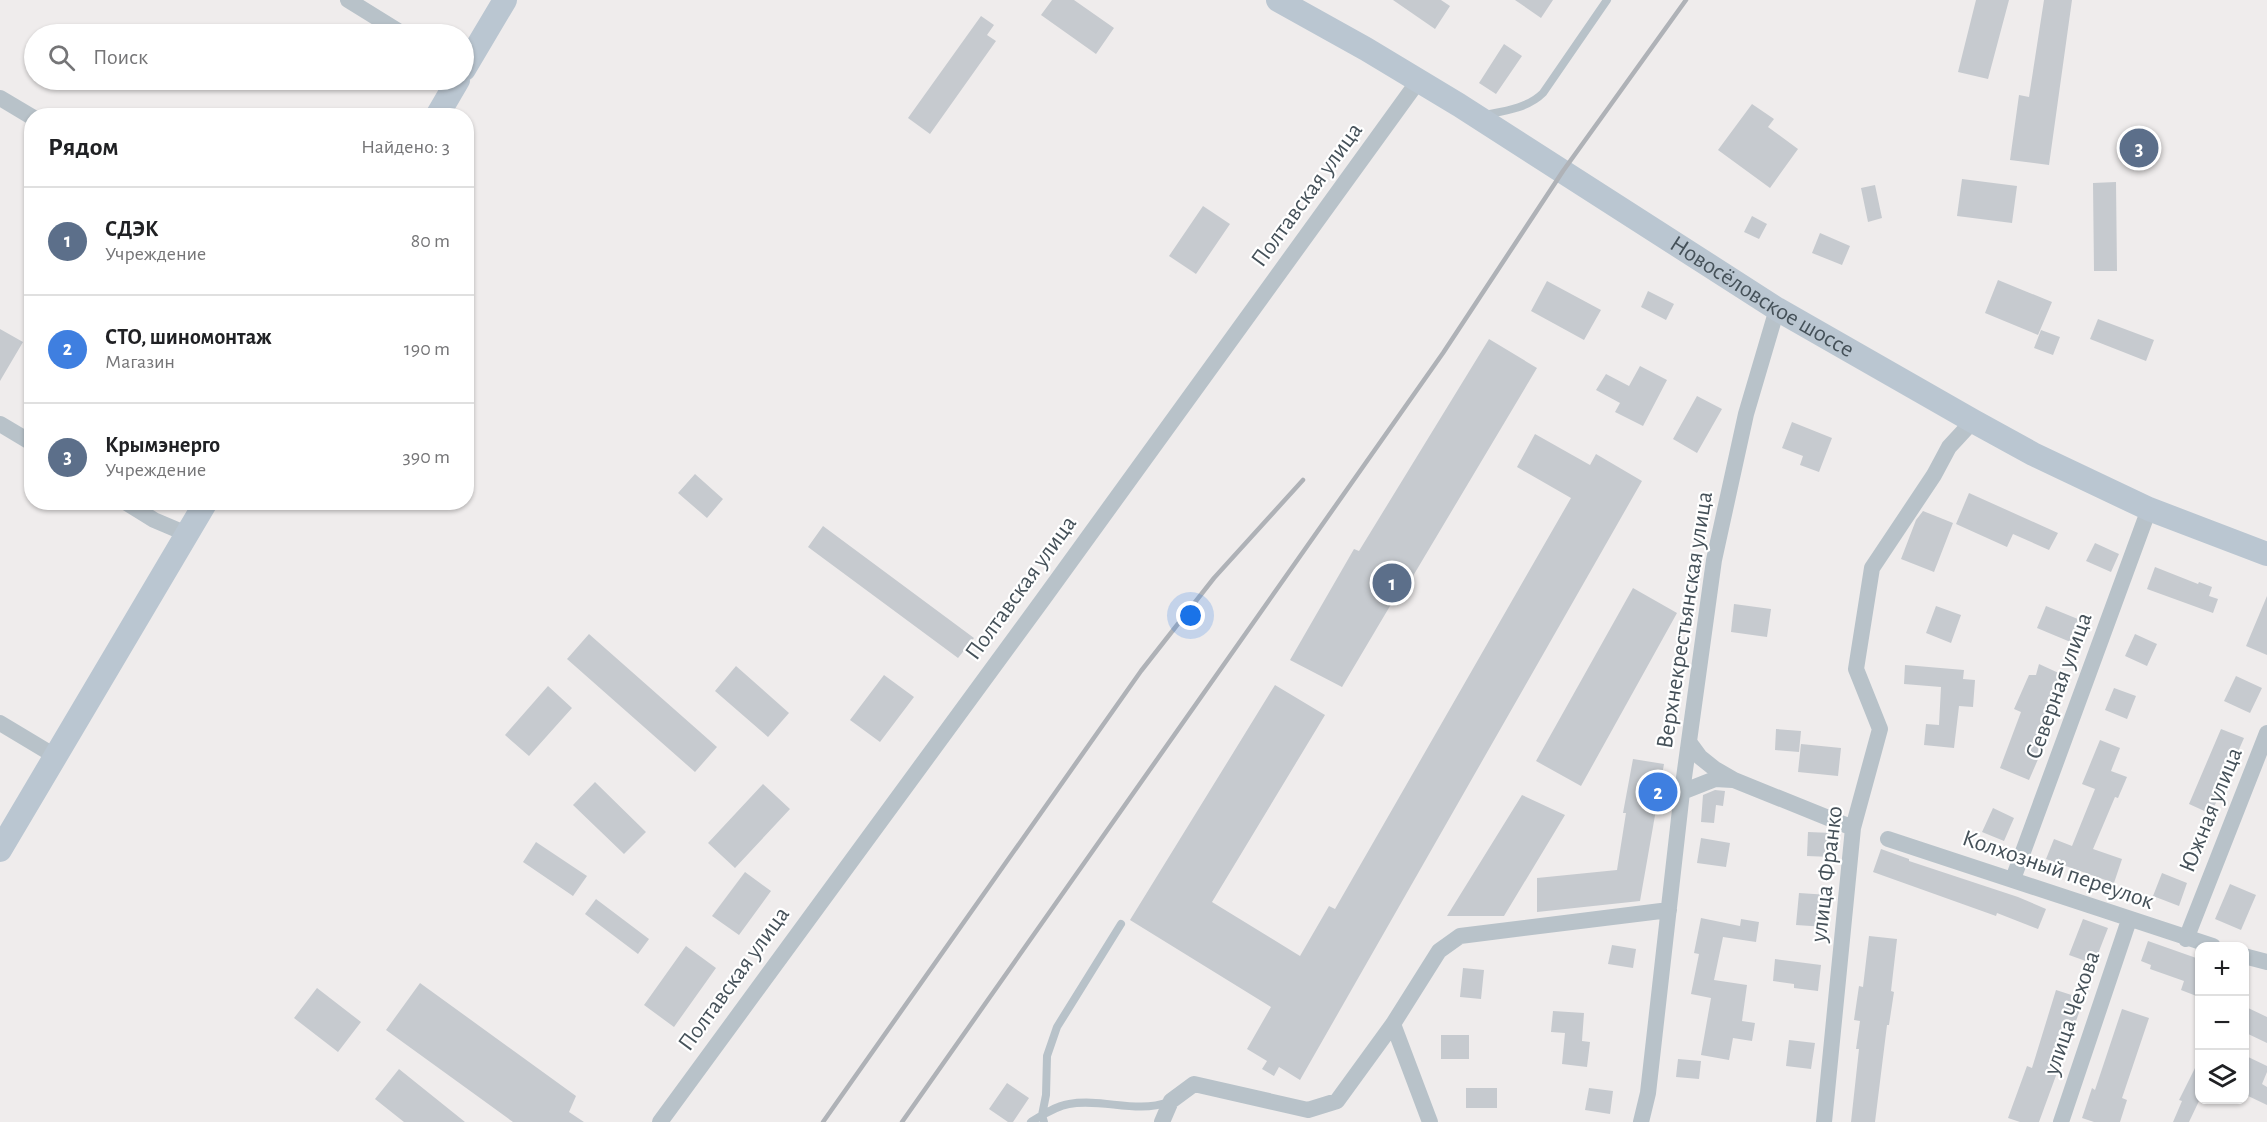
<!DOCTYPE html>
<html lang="ru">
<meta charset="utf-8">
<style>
:root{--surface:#fff;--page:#f2f2f2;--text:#202124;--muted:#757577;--line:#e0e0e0;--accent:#1c77da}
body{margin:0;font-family:"Alegreya Sans",sans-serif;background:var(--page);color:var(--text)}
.controls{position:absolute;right:18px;bottom:18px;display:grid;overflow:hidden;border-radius:12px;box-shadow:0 2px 4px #0004}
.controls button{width:54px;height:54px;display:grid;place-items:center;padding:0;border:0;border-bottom:2px solid var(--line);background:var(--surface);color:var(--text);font:30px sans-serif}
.you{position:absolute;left:1191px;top:616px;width:21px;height:21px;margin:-15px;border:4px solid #fff;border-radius:50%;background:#1a73e8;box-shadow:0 0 0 9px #1a73e833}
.badge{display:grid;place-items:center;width:39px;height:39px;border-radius:50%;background:var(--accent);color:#fff;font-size:20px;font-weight:700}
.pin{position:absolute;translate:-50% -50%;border:3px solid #fff;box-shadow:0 2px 6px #0006}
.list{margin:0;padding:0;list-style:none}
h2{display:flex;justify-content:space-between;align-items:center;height:78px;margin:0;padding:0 24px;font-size:26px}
h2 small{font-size:20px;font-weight:400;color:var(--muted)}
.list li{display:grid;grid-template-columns:39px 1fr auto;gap:18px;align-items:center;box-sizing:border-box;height:108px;padding:0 24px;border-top:2px solid var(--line)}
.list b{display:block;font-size:22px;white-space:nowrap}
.list p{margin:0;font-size:20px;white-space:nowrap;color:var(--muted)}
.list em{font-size:20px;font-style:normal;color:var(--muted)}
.icon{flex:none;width:33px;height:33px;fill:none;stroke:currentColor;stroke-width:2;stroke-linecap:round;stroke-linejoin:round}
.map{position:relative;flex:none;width:2267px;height:1122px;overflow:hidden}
.search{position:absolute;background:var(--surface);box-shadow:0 2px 4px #0004;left:24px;top:24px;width:450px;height:66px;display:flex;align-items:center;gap:15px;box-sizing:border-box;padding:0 21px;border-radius:33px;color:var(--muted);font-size:22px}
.panel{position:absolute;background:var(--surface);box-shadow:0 2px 4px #0004;left:24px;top:108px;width:450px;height:402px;border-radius:24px}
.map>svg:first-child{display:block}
.building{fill:#c6cacf}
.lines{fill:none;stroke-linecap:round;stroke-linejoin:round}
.lane{stroke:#b8c2c9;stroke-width:8}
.street{stroke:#b8c2c9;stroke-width:16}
.secondary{stroke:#bac6d1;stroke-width:24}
.rail{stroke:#afb2b7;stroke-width:4.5}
.labels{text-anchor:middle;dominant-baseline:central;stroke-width:4.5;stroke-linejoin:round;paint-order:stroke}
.street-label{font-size:24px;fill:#455159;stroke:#fff}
</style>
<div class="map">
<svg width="2267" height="1122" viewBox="0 0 2267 1122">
<rect width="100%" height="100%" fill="#efecec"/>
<path class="building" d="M1052 0H1074L1114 28 1096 54 1041 15Z
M1393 0H1441L1450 6 1435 29Z
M1515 0H1553L1541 18Z
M1976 0H2009L1988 79 1958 72Z
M2044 0H2072L2049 165 2010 160 2019 95 2029 97Z
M981 16 994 25 987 35 996 41 930 134 908 118Z
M1504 44 1522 56 1496 94 1479 83Z
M1752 104 1774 119 1768 127 1798 149 1770 188 1718 150Z
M1962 179 2017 186 2012 223 1957 216Z
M2116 182 2117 271H2094L2093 183Z
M1875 185 1882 218 1868 222 1861 188Z
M1203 206 1230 224 1196 274 1169 256Z
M1752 216 1767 224 1759 239 1744 232Z
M1820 233 1850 246 1842 265 1812 253Z
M1998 280 2052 302 2038 335 1985 313Z
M1547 281 1601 310 1584 340 1531 311Z
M1648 291 1674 304 1666 320 1641 307Z
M2098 319 2154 340 2146 361 2090 339Z
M0 329 23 342 0 381Z
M2041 330 2060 337 2053 355 2034 348Z
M1489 339 1537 368 1410 581 1406 579 1342 687 1290 660 1354 549 1359 551Z
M1640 366 1667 380 1643 426 1615 412 1620 403 1596 390 1606 374 1629 386Z
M1697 396 1722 409 1697 453 1673 439Z
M1792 422 1832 438 1819 472 1800 465 1803 456 1782 448Z
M1535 434 1590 465 1596 454 1642 481 1300 1080 1279 1067 1274 1076 1262 1069 1267 1061 1247 1049 1271 1007 1130 920 1275 685 1325 715 1212 902 1300 956 1329 906 1335 909 1571 498 1517 467Z
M695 474 723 499 707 518 678 493Z
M1969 493 2058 533 2049 550 2013 534 2007 547 1956 524Z
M1923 511 1953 523 1934 572 1901 559 1916 520Z
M823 526 974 638 958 658 808 547Z
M2095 543 2119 554 2111 572 2086 561Z
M2155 567 2198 584 2199 582 2212 587 2209 596 2218 599 2213 613 2147 589Z
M1633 588 1677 613 1581 786 1536 761Z
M2267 596V655L2246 646Z
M1734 604 1771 609 1767 637 1731 632Z
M1936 606 1961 615 1951 643 1926 633Z
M2046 606 2090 624 2080 646 2037 628Z
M589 634 717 747 695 772 567 659Z
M2135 634 2157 644 2147 666 2125 656Z
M2039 664 2063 675 2061 680 2066 682 2036 756 2039 757 2029 780 2000 768 2021 712 2014 709 2029 675H2036Z
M1905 665 1964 670 1963 679 1975 680 1973 707 1959 706 1954 748 1924 745 1926 724 1939 725 1941 687 1904 684Z
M736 666 789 713 768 737 715 691Z
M884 675 914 697 880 742 850 720Z
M2236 676 2262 688 2250 713 2224 701Z
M548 686 572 708 529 756 505 735Z
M2114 688 2136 696 2127 719 2105 710Z
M1776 729 1801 731 1799 752 1775 750Z
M2221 729 2244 738 2211 814 2189 804Z
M2100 740 2120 748 2111 771 2127 777 2118 798 2115 797 2093 849 2122 859 2114 883 2046 859 2054 839 2072 846 2095 789 2082 784Z
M1801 744 1841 748 1838 776 1798 772Z
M1633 759 1664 764 1640 901 1537 912V878L1617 870 1626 813H1623Z
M595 782 646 832 624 854 573 805Z
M763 784 790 809 735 868 708 843Z
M1715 790 1725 791 1723 806 1716 805 1714 823 1701 822 1703 795Z
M1522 795 1565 815 1504 916H1447Z
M1993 808 2014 818 2004 841 1982 832Z
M1808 832 1832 833 1831 857 1807 856Z
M1701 838 1730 843 1726 867 1697 863Z
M536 842 587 876 573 896 523 862Z
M1881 849 1909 859V861L2018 897 2046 909 2038 929 1997 913 1996 916 1873 872Z
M745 872 771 891 739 935 712 916Z
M2162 873 2187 883 2179 906 2153 896Z
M2230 884 2256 895 2241 930 2215 919Z
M1799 893 1829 895 1826 927 1796 925Z
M596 899 649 939 638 954 585 914Z
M1701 918 1740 926 1741 919 1759 922 1756 942 1723 937 1714 980 1747 985 1742 1021 1755 1023 1752 1041 1733 1038 1729 1060 1701 1055 1711 998 1691 994 1699 954 1694 953Z
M2083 919 2108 928 2094 964 2069 955Z
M1869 936 1897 939 1891 991 1894 992 1889 1025H1887L1875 1122H1851L1859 1049H1856L1860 1021 1854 1020 1859 986 1863 987Z
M2148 941 2199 959V997L2181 990 2184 981 2150 969 2151 965 2141 961Z
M1612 945 1636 949 1633 968 1608 964Z
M686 946 716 968 674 1027 644 1005Z
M1775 959 1821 965 1818 991 1794 988V984L1773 981Z
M1463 968 1484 970 1481 999 1460 997Z
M420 983 576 1096 569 1112 584 1122H513L386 1030Z
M317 988 361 1022 338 1052 294 1018Z
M2056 990 2084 999 2039 1122H2020L2008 1118 2027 1066 2032 1068Z
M2244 1006 2267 1017V1043L2244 1032Z
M2122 1009 2149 1018 2122 1098 2127 1100 2120 1122H2094L2082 1118 2092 1088 2095 1090Z
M1553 1011 1584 1013 1582 1041 1590 1042 1587 1067 1562 1064 1565 1033 1551 1032Z
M1441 1035H1469V1059H1441Z
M1789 1040 1815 1043 1811 1069 1786 1066Z
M2244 1055 2267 1066V1072L2262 1084 2267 1087V1105L2244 1094Z
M1678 1059 1701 1061 1699 1079 1676 1077Z
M2199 1060V1101L2189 1122H2173L2182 1101 2179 1100Z
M399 1069 465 1122H404L375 1099Z
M1007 1083 1029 1098 1013 1122H1008L989 1109Z
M1466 1088H1497V1108H1466Z
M1589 1088 1613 1091 1610 1114 1585 1110Z"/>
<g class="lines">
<path class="lane" d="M1484 115C1505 111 1528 108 1543 93L1607 0
M1031 1122C1042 1115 1056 1106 1069 1104 1103 1098 1136 1114 1169 1102
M1044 1122 1042 1115 1046 1095 1047 1056 1057 1027 1121 924"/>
<path class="street" d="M348 0 403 34
M0 98 32 117
M0 424 32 443
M125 502 154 520 187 534
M0 723 55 756
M1689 742 1700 757 1715 769 1734 780 1853 828
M1682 792 1715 779 1733 780
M1888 839 2213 946
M2013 879 2149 509
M2186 939 2267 733
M2244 956 2267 962
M1393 1024 1430 1122
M660 1122 1044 598 1419 80
M1162 1122 1171 1101 1194 1084 1308 1110 1337 1101 1393 1024 1439 951 1460 936 1669 910
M1641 1122 1648 1093 1682 792 1714 560 1746 414 1777 309
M1824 1122 1853 828 1880 729 1856 669 1872 568 1934 475 1949 447 1973 421
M2061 1122 2129 920"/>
<g class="secondary">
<path id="s1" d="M1278 0 1366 49 1459 105 1777 309 1973 421 2033 454 2149 509 2267 554"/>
<path d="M464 69 505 0"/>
<path d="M437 116 458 80"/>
<path d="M0 850 206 502"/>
</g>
<path class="rail" d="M823 1122 1141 671 1214 578 1303 480
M902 1122 1443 353 1563 171 1686 0"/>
</g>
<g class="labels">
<g class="street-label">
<text transform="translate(1307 195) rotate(-54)">Полтавская улица</text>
<text stroke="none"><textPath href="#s1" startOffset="568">Новосёловское шоссе</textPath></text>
<text transform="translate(1021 588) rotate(-54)">Полтавская улица</text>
<text transform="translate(1685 620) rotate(-81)">Верхнекрестьянская улица</text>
<text transform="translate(2059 686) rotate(-70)">Северная улица</text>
<text transform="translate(2211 810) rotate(-68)">Южная улица</text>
<text transform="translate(2058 870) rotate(19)">Колхозный переулок</text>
<text transform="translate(1827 874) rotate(-83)">улица Франко</text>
<text transform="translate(734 979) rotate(-54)">Полтавская улица</text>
<text transform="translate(2072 1013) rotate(-71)">улица Чехова</text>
</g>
</g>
</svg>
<div class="controls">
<button>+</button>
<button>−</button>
<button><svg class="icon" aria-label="layers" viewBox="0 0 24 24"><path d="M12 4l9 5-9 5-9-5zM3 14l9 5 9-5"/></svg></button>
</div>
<div class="you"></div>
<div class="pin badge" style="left:1392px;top:583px;background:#5c6f8a">1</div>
<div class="pin badge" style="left:1658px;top:792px;background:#3f7fe0">2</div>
<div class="pin badge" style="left:2139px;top:148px;background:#5c6f8a">3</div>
<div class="search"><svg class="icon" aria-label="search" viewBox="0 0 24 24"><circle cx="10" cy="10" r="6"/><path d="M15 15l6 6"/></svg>Поиск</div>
<section class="panel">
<h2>Рядом<small>Найдено: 3</small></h2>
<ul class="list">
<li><span class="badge" style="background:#5c6f8a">1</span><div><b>СДЭК</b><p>Учреждение</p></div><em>80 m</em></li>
<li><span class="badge" style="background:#3f7fe0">2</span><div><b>СТО, шиномонтаж</b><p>Магазин</p></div><em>190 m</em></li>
<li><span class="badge" style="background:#5c6f8a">3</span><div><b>Крымэнерго</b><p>Учреждение</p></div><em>390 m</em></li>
</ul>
</section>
</div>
